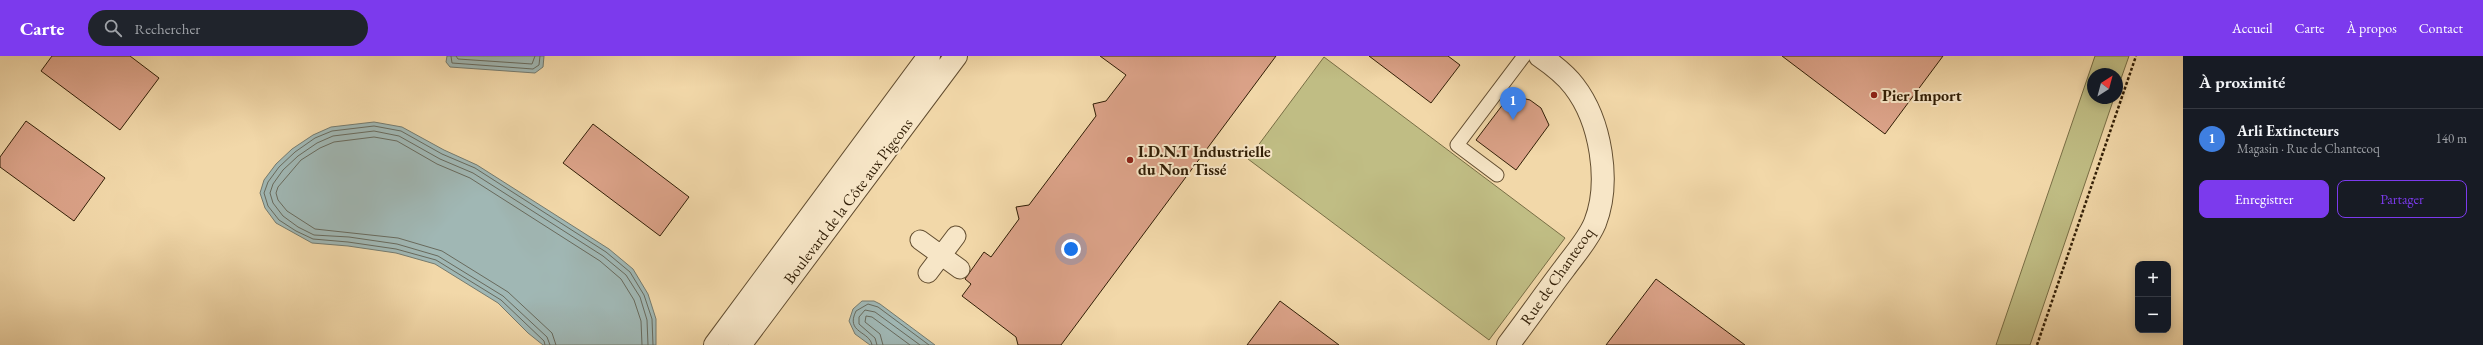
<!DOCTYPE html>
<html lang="fr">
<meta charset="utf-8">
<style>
:root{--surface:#171b24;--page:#20242c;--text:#f1f3f6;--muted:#9ea1a6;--line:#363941;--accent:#7c3aed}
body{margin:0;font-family:"EB Garamond",serif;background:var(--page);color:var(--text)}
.controls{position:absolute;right:12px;bottom:12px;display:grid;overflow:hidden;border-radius:8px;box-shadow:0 2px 10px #0003}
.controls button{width:36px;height:36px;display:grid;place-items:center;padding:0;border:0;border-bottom:1px solid var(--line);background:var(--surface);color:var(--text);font:20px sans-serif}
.compass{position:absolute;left:2087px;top:12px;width:36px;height:36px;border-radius:50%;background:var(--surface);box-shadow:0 2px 10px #0003;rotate:36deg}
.you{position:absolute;left:1071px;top:193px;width:14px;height:14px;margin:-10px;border:3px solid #fff;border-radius:50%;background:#1a73e8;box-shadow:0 0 0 6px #1a73e833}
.badge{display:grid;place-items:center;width:26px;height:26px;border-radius:50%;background:var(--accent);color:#fff;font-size:13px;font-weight:700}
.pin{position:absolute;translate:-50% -33px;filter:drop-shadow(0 1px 2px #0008)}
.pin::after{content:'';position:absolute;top:21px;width:14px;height:12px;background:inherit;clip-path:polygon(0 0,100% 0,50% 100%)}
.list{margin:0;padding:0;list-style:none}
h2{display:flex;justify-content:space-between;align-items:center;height:52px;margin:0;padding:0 16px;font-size:17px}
h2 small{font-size:13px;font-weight:400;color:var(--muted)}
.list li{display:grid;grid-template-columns:26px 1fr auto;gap:12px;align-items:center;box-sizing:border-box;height:60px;padding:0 16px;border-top:1px solid var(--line)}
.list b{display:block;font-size:15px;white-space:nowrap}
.list p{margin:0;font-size:13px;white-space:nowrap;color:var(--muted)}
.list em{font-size:13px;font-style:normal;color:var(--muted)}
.actions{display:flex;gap:8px;padding:12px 16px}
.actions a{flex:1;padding:9px 0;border:1px solid var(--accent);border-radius:8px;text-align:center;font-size:14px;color:var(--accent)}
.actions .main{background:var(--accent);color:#fff}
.icon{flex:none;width:22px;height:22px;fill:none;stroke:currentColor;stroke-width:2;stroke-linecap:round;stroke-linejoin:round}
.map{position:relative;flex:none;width:2183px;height:289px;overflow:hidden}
header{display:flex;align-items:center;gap:24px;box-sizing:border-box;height:56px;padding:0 20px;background:var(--accent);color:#fff}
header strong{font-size:19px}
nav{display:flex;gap:22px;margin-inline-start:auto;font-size:14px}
.search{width:280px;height:36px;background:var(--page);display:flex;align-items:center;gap:10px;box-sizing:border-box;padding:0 14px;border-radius:22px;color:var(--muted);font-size:15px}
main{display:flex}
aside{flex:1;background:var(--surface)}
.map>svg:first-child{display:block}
.green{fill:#c0bd84;stroke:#786e45}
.water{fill:#a0b7b4;stroke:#747a6e}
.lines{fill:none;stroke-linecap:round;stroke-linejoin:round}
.shore{stroke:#686a5d;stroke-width:1}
.building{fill:#dba288;stroke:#311e06}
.service-casing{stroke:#614c2f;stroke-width:15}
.pedestrian-casing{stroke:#614c2f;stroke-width:21}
.minor-casing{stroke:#614c2f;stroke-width:24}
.tertiary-casing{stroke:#614c2f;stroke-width:24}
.path{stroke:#311e06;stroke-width:2.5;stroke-dasharray:3 2;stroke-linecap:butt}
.service{stroke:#f7e6c7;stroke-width:13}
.pedestrian{stroke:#f7e6c7;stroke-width:19}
.minor{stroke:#f7e6c7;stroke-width:22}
.tertiary{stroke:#f7e6c7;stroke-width:22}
.poi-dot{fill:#8f2418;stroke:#f7e6c7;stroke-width:1.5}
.labels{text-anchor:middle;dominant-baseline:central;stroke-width:4;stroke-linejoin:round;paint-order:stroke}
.poi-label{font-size:16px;font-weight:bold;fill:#311e06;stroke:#f7e6c7;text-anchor:start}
.street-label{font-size:16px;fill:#311e06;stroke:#f7e6c7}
</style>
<header>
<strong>Carte</strong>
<div class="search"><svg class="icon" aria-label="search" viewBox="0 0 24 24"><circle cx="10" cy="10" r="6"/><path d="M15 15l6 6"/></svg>Rechercher</div>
<nav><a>Accueil</a><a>Carte</a><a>À propos</a><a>Contact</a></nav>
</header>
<main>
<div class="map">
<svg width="2183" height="289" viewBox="0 0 2183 289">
<rect width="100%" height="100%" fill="#f2d8a9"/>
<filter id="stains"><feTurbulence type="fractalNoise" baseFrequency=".005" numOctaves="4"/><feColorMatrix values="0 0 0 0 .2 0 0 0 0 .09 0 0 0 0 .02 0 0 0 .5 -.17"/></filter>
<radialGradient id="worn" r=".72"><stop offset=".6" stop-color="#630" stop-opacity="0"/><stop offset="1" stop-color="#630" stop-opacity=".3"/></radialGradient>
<path class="green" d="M2095 0H2129L2117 34V18H2093V42H2114L2030 289H1996Z
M1324 1 1565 182 1489 284 1248 103Z"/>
<path class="water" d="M447 0H544L543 11 535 17 450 11 446 6Z
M374 66 402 71 444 94 477 109 609 193 633 213 648 238 656 263V289H543L528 277 498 247 435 208 396 197 348 190 312 187 276 167 265 152 260 137 264 124 276 108 292 93 313 79 331 71Z
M862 245H874L880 248 935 289H870L855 278 849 265 853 253Z"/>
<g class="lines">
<path class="shore" d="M451 0 452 7 533 13 539 9 540 0
M456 0 458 3 532 8 535 0
M545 289 544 285 501 244 436 204 396 193 348 186 313 183 296 175 279 164 268 150 264 137 268 126 279 111 295 96 315 82 332 75 374 70 401 75 442 98 475 112 606 196 630 216 644 239 652 263 653 289
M550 289 547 281 503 240 438 200 397 188 349 181 314 179 298 171 283 160 273 147 270 137 273 128 283 114 298 100 317 87 333 80 374 75 399 80 440 103 473 117 603 200 626 219 640 241 647 264 648 289
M556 289 552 277 508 236 442 195 398 182 315 173 287 155 278 144 276 137 278 131 301 104 320 92 334 86 374 81 397 85 437 108 470 122 600 205 621 223 634 244 641 265 642 289
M872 289C870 275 845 277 856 255L868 248 878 251 929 289
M877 289 875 282 859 268V261L865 254 875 256 920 289
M883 289 880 278 865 266 866 260 872 261 910 289"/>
</g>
<path class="building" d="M52 0H130L159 22 120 74 41 15Z
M1100 0H1276L1061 289H1018L1016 281 962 240 971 228 965 223 984 196 991 201 1019 163 1016 151 1029 149 1096 60 1093 48 1106 45 1126 19Z
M1369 0H1448L1460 9 1431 47Z
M1782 0H1943L1885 78Z
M1510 39 1530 44 1541 52 1549 69 1516 114 1476 84Z
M26 65 105 122 74 165 0 111V101Z
M593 68 689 141 660 180 563 107Z
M1656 223 1745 289H1606Z
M1280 245 1339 289H1247Z"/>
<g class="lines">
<defs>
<path id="service" d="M1497 119 1457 89 1524 0"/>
<path id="pedestrian" d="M920 184 960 213
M928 217 956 180"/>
<path id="minor" d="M1508 289C1527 264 1545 238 1564 213 1574 199 1588 184 1595 167 1611 126 1601 65 1574 30 1565 18 1553 9 1540 0"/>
<path id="tertiary" d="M715 289 929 0
M740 289 956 0"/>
</defs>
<use href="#service" class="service-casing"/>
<use href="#pedestrian" class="pedestrian-casing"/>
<use href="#minor" class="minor-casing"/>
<use href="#tertiary" class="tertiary-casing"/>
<path class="path" d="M2037 289 2136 0"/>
<use href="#service" class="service"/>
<use href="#pedestrian" class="pedestrian"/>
<use href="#minor" class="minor"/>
<use href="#tertiary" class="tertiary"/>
</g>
<g class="poi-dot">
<circle cx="1874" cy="39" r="4"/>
<circle cx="1130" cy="104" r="4"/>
</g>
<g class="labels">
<g class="poi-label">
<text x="1882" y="39">Pier Import</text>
<text x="1138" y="95">I.D.N.T Industrielle<tspan x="1138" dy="18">du Non Tissé</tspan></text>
</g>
<g class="street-label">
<text transform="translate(848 145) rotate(-53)">Boulevard de la Côte aux Pigeons</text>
<text transform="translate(1557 220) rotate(-55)">Rue de Chantecoq</text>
</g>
</g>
<rect width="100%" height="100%" filter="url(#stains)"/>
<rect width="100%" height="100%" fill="url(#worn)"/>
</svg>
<div class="controls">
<button>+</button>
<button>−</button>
</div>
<svg class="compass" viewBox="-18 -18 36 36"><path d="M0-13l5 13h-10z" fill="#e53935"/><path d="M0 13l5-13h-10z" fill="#9ea1a6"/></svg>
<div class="you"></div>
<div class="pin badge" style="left:1513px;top:64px;background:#3f7fe0">1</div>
</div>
<aside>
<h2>À proximité<small></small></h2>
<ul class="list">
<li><span class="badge" style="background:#3f7fe0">1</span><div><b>Arli Extincteurs</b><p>Magasin · Rue de Chantecoq</p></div><em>140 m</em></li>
</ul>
<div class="actions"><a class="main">Enregistrer</a><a>Partager</a></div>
</aside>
</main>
